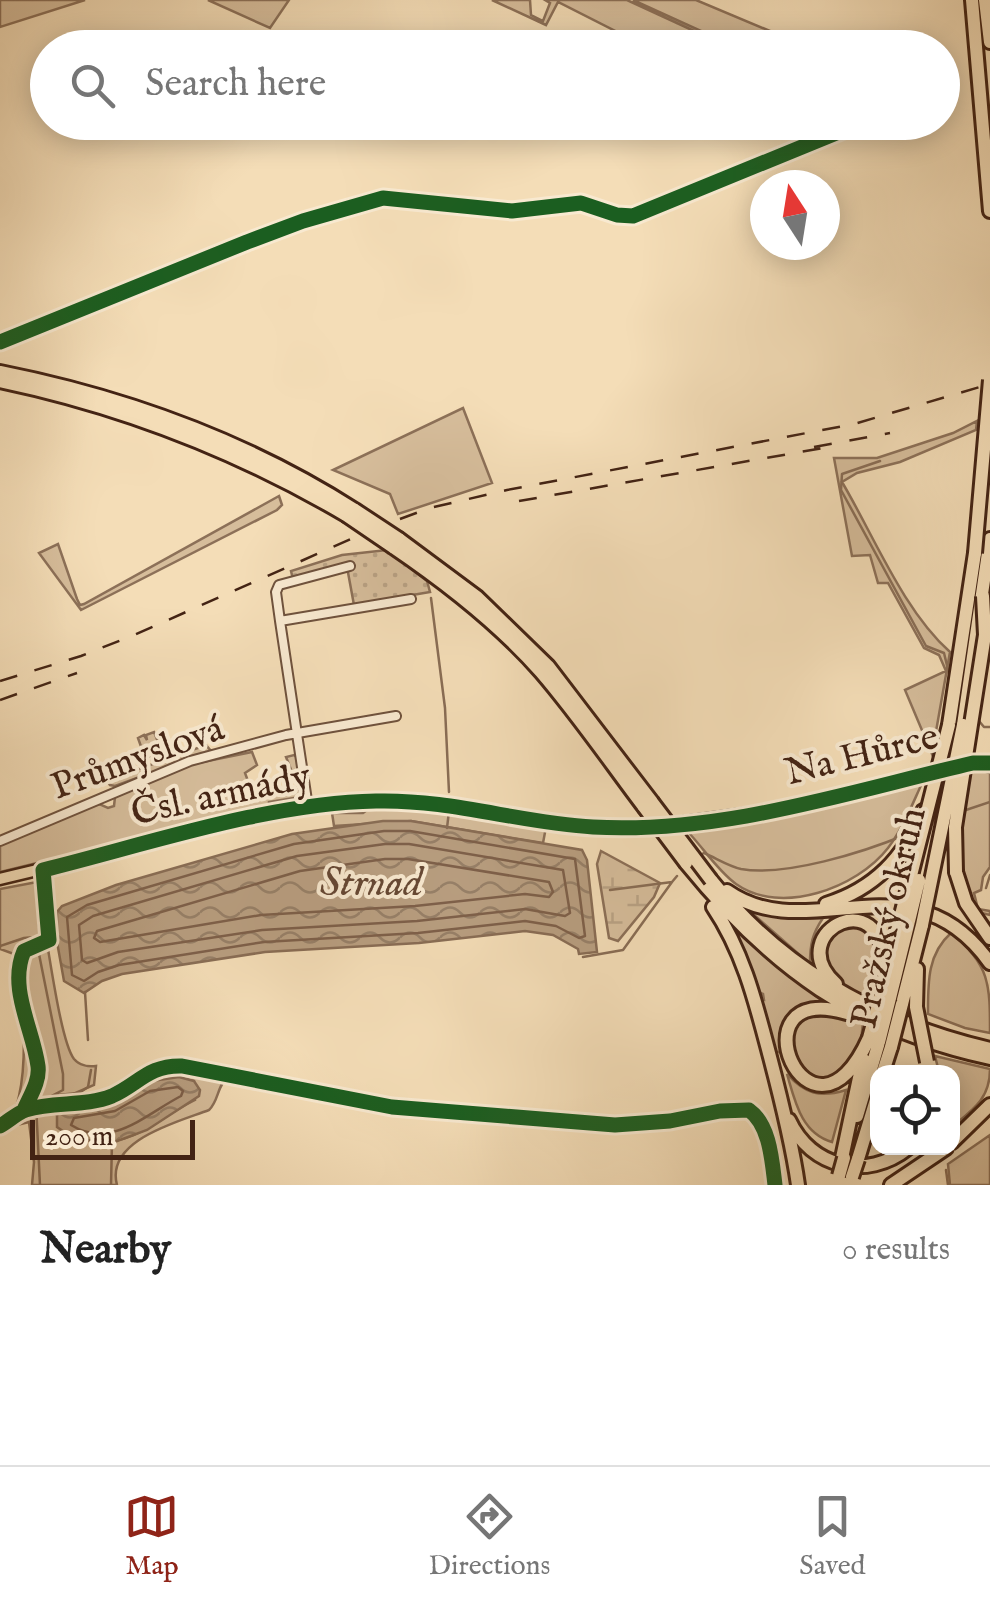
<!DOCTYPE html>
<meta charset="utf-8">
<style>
:root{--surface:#fff;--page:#f2f2f2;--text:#222;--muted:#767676;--line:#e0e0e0;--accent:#8f2418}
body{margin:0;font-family:"IM FELL English",serif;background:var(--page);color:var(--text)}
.controls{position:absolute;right:30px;bottom:30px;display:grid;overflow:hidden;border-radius:20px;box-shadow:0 5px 25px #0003}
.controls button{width:90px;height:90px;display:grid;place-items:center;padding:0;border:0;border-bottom:2px solid var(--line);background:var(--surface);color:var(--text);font:50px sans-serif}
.compass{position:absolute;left:750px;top:170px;width:90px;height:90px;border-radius:50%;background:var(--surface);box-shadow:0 5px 25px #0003;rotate:348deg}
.scale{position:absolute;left:30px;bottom:25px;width:165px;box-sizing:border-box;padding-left:10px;border:5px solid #432314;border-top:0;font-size:28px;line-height:35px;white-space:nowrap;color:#432314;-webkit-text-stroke:8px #f8e9d0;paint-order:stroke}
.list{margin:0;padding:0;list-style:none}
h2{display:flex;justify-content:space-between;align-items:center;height:130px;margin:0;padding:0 40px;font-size:42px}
h2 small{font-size:32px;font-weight:400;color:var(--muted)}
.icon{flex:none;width:55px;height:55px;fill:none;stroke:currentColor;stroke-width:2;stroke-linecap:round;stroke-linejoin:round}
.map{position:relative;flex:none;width:990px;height:1185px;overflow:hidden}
.search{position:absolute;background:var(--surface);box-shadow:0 5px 25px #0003;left:30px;right:30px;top:30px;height:110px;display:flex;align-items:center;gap:25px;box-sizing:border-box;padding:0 35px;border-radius:55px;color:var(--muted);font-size:38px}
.sheet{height:280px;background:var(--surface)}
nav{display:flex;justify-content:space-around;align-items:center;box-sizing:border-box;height:140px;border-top:2px solid var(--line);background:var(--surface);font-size:28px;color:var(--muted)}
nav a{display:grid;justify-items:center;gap:5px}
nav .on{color:var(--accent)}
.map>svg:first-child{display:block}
.grass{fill:#d6bd9b;stroke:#8c7058;stroke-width:2.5}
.wetland{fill:url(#wetland-marsh);stroke:#8c7058;stroke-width:2.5}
.park{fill:url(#park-dots);stroke:#8c7058;stroke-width:2.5}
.water{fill:url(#water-waves);stroke:#896d55;stroke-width:2.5}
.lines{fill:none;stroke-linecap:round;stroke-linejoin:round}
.shore{stroke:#7e604a;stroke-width:2.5}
.stream{stroke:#896d55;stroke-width:2.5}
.minor-casing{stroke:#6f523d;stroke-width:12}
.major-casing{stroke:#432314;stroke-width:15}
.highway-casing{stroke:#432314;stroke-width:18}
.minor{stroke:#f8e9d0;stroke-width:8}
.major{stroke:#f4ddb7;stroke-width:10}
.highway{stroke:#f4ddb7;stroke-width:12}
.rail{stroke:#432314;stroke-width:2.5;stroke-dasharray:18 18;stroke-linecap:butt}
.highway-bridge-casing{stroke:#432314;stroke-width:18;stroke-linecap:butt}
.highway-bridge{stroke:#f4ddb7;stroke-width:12}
.cycleway-casing{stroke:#f8e9d0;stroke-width:21}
.cycleway{stroke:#1b5e20;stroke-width:15}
.labels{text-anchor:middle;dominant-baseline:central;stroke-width:8;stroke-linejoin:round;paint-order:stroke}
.street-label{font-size:38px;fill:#432314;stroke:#f8e9d0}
.water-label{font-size:40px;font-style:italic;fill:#664834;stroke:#f8e9d0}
</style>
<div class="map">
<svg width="990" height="1185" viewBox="0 0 990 1185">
<defs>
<pattern id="wetland-marsh" width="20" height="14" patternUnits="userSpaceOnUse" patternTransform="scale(2.5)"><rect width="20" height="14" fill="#d6bd9b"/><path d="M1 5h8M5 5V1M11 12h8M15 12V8" fill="none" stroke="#b9a285"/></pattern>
<pattern id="park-dots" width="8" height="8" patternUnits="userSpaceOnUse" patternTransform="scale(2.5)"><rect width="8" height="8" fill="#d6bd9b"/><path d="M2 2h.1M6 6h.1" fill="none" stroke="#b9a285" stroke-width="1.8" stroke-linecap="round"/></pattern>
<pattern id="water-waves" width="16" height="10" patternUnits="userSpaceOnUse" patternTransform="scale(2.5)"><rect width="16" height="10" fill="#b89e80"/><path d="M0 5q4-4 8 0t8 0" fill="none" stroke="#978068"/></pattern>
</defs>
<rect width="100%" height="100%" fill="#f4ddb7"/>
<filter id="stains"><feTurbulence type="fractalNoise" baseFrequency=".002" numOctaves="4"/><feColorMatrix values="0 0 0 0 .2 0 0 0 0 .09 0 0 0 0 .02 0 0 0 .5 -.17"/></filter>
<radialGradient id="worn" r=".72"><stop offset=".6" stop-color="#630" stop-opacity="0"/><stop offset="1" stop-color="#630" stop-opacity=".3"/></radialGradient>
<path class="grass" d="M0 0H85L0 27Z
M208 0H289L270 28Z
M492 0H530L531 15 543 21 550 3 545 0H627L729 47H647L558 2 546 25Z
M633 0H696L808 47H736Z
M463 408 492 483 398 514 390 494 333 470Z
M977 421 976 430 900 462 857 473 842 482C874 536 903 610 950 652L932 754 905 690 946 671 939 655 924 648 888 583H878L870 555 852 556 834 458H877L953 433Z
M279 496 282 505 277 510 81 610 39 553 58 544 77 599 80 605 84 604Z
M154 732 159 744 154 748 159 762 206 745 211 751 115 786 110 785 107 781 110 772 116 771 122 775 153 764 151 757 144 755 138 738 144 735 147 740 146 735Z
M252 752 257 765 245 773 255 800 298 787 286 757 294 755 298 758 300 797 269 802V806L0 872V845L97 803 108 808 114 806 115 797 188 765Z
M972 768 990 773V867L983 877 981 890 974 893 978 909 990 911V915L977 912C951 867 961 816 972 768Z
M924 779C913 802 904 827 888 848 857 888 781 916 736 884 718 871 704 849 689 833L698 827 776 815Z
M420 806 546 827 543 843 411 821 334 826 332 813H363L371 807Z
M37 882 39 926 45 932C50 957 61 1042 74 1059 79 1065 88 1067 96 1066L94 1085 64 1098 57 1115 73 1138C134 1151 145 1125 195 1100L194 1081C166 1073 144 1083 119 1096 155 1060 180 1064 227 1073L228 1077C217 1085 219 1101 209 1110 178 1122 105 1140 117 1185H32L34 1162 29 1122 13 1126C12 1112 17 1108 19 1096 27 1062 25 987 14 954L0 949V889Z
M744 906C774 916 791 920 823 918 812 934 810 945 810 964Z
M851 923 874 932 881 970 869 1000 839 983 821 953 824 941Z
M736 931 822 1001C789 1010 781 1016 780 1052H774L759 1000H764L763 994 758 992Z
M951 933C990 964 990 985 990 1033L965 1028 928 1014C928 984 927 954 951 933Z
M834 1011 863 1023 860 1049 834 1079H813L788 1052 790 1034 806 1015Z
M935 1056 990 1069C990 1098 974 1109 953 1126L952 1072H939Z
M787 1074C805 1094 820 1098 846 1090L832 1142C801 1133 795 1101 787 1074Z
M990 1135V1185H950L948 1164Z"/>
<path class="wetland" d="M601 851 660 883 654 897 618 941 609 938 597 864Z"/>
<path class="park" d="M387 550 427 581 430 592 354 605 347 567 293 579 291 571 342 555Z"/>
<path class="water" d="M383 821H411L582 850 587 860 597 952 579 954 578 949 553 935 525 931 419 943 265 952 122 974 102 981 84 993 64 981 57 942V912L62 906 116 885 292 834Z
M179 1077 194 1081 200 1090 199 1096 147 1130 112 1143 73 1138 57 1127V1115L62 1110 113 1102 145 1082Z"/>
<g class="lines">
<path class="shore" d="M384 831H410L575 859 585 936 579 938 556 926 525 921 418 933 264 942 119 965 98 972 84 981 72 975 67 917 87 905 294 844Z
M385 844H409L563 870 570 913 565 916 525 909 417 921 262 930 118 952 87 963 82 960 79 925 93 916 297 856Z
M385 859H408L549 882 553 892 549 897 525 894 415 906 261 915 100 942 94 938 97 931 300 871Z
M178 1087 183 1091 181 1096C146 1114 111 1150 71 1125L74 1118 115 1111 150 1091Z"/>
<path class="stream" d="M880 461 842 474 841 490 926 646 944 653 951 682
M431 598 445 708 449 792
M979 721 984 727H990
M975 757H989
M901 775 915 771
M793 801 825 793
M963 811 990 802
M447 828 449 811
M698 856 704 853C716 858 728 866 741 869 785 877 864 852 905 835
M986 888 990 875
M610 890 672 882 677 876
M0 946 24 938 57 935
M38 949 63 1074V1090L36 1104 40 1185
M583 957 623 950 672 882
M85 992 88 1040
M57 1095 79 1093
M80 1098 79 1093 88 1087 91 1070
M946 1170 948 1185
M111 1185 112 1142"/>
<defs>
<path id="minor" d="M280 621 276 592 279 585 350 566
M308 807 280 621 411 599
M0 841 190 761 286 735 396 716"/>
<path id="major" d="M959 766 990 763
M0 879 271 814 323 805 419 801 594 827 657 826 781 809 942 770"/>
<path id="highway" d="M972 0 990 211
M985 0 990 42
M0 372C125 397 247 441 355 510
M0 381C124 407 237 451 346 515
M399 539 477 597 548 666 652 802
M393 547C446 583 498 623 541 672 578 715 610 762 644 807
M949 725 975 553
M963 725 990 539
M686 863C773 970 854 1028 990 1058
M956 872 966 903 990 938
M711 880C783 970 879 1023 990 1049
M727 891C809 949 911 852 990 963
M826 904C874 889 904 858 923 811
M713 907C744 953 756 1004 770 1057 781 1099 792 1142 798 1185
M889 960 900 919
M836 984C778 931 893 875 884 979
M890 998 909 921
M902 1004 922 925
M916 1007 917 969
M847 1013C729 978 810 1170 869 1038
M883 1072 891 1047
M857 1116 879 1042
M789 1120C811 1168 867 1181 908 1148
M952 1142 990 1105
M842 1158 863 1059
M858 1159 878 1093
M891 1185 946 1148"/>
</defs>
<use href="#minor" class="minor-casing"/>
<use href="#major" class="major-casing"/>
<use href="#highway" class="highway-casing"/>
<use href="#minor" class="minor"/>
<use href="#major" class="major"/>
<use href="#highway" class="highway"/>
<path class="rail" d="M814 447 890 433
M519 501 829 447
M0 681 81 656 134 635 378 527 430 508 507 490 854 424 990 384
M0 700 77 673"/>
<defs>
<path id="highway-bridge" d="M355 510 399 539
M346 515 393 547
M975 553 990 380
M652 802 711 880
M644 807 686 863
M956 872 955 827 985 635 983 596
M900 919 949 725
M909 921 919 880
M922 925 963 725
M916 1007 927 1062
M869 1038 881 994
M879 1042 890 998
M891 1047 902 1004
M839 1176 844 1158
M852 1177 858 1159"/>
</defs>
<use href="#highway-bridge" class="highway-bridge-casing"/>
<use href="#highway-bridge" class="highway-bridge"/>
<defs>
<path id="cycleway" d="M0 342 247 242 303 221 383 198 512 211 581 203 617 215 633 216 863 122
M24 1110C30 1096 40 1081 38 1066 33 1029 8 988 24 951L49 940 43 870C148 844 268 803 376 801 451 799 520 823 593 827 723 834 848 792 973 763H990
M0 1126C9 1121 17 1113 26 1110 54 1101 85 1107 112 1096 139 1084 148 1065 182 1066L392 1107 615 1125 670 1121 720 1111 749 1110C770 1125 772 1161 775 1185"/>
</defs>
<use href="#cycleway" class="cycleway-casing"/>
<use href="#cycleway" class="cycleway"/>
</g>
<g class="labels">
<g class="street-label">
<text transform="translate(862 756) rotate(-14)">Na Hůrce</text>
<text transform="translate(138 759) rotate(-20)">Průmyslová</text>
<text transform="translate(221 796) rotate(-12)">Čsl. armády</text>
<text transform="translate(890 918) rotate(-77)">Pražský okruh</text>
</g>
<g class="water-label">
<text x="371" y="884">Strnad</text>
</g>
</g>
<rect width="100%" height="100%" filter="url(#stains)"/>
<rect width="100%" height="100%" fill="url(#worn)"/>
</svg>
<div class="controls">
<button><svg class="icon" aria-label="locate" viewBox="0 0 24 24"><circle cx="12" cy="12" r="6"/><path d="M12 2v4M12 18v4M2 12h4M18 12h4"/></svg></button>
</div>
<svg class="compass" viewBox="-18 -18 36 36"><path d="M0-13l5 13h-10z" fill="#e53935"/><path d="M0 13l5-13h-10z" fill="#767676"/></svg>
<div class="scale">200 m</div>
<div class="search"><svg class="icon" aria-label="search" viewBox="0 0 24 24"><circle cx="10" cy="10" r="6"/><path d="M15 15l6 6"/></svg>Search here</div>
</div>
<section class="sheet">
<h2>Nearby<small>0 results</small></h2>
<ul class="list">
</ul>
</section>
<nav>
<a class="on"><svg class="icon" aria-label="map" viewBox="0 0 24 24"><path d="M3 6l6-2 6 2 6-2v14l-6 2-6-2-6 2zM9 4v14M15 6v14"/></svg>Map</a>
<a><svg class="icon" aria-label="directions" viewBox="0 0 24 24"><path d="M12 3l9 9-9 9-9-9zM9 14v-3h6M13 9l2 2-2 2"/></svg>Directions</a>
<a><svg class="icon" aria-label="saved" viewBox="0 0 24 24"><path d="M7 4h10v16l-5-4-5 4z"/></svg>Saved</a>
</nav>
